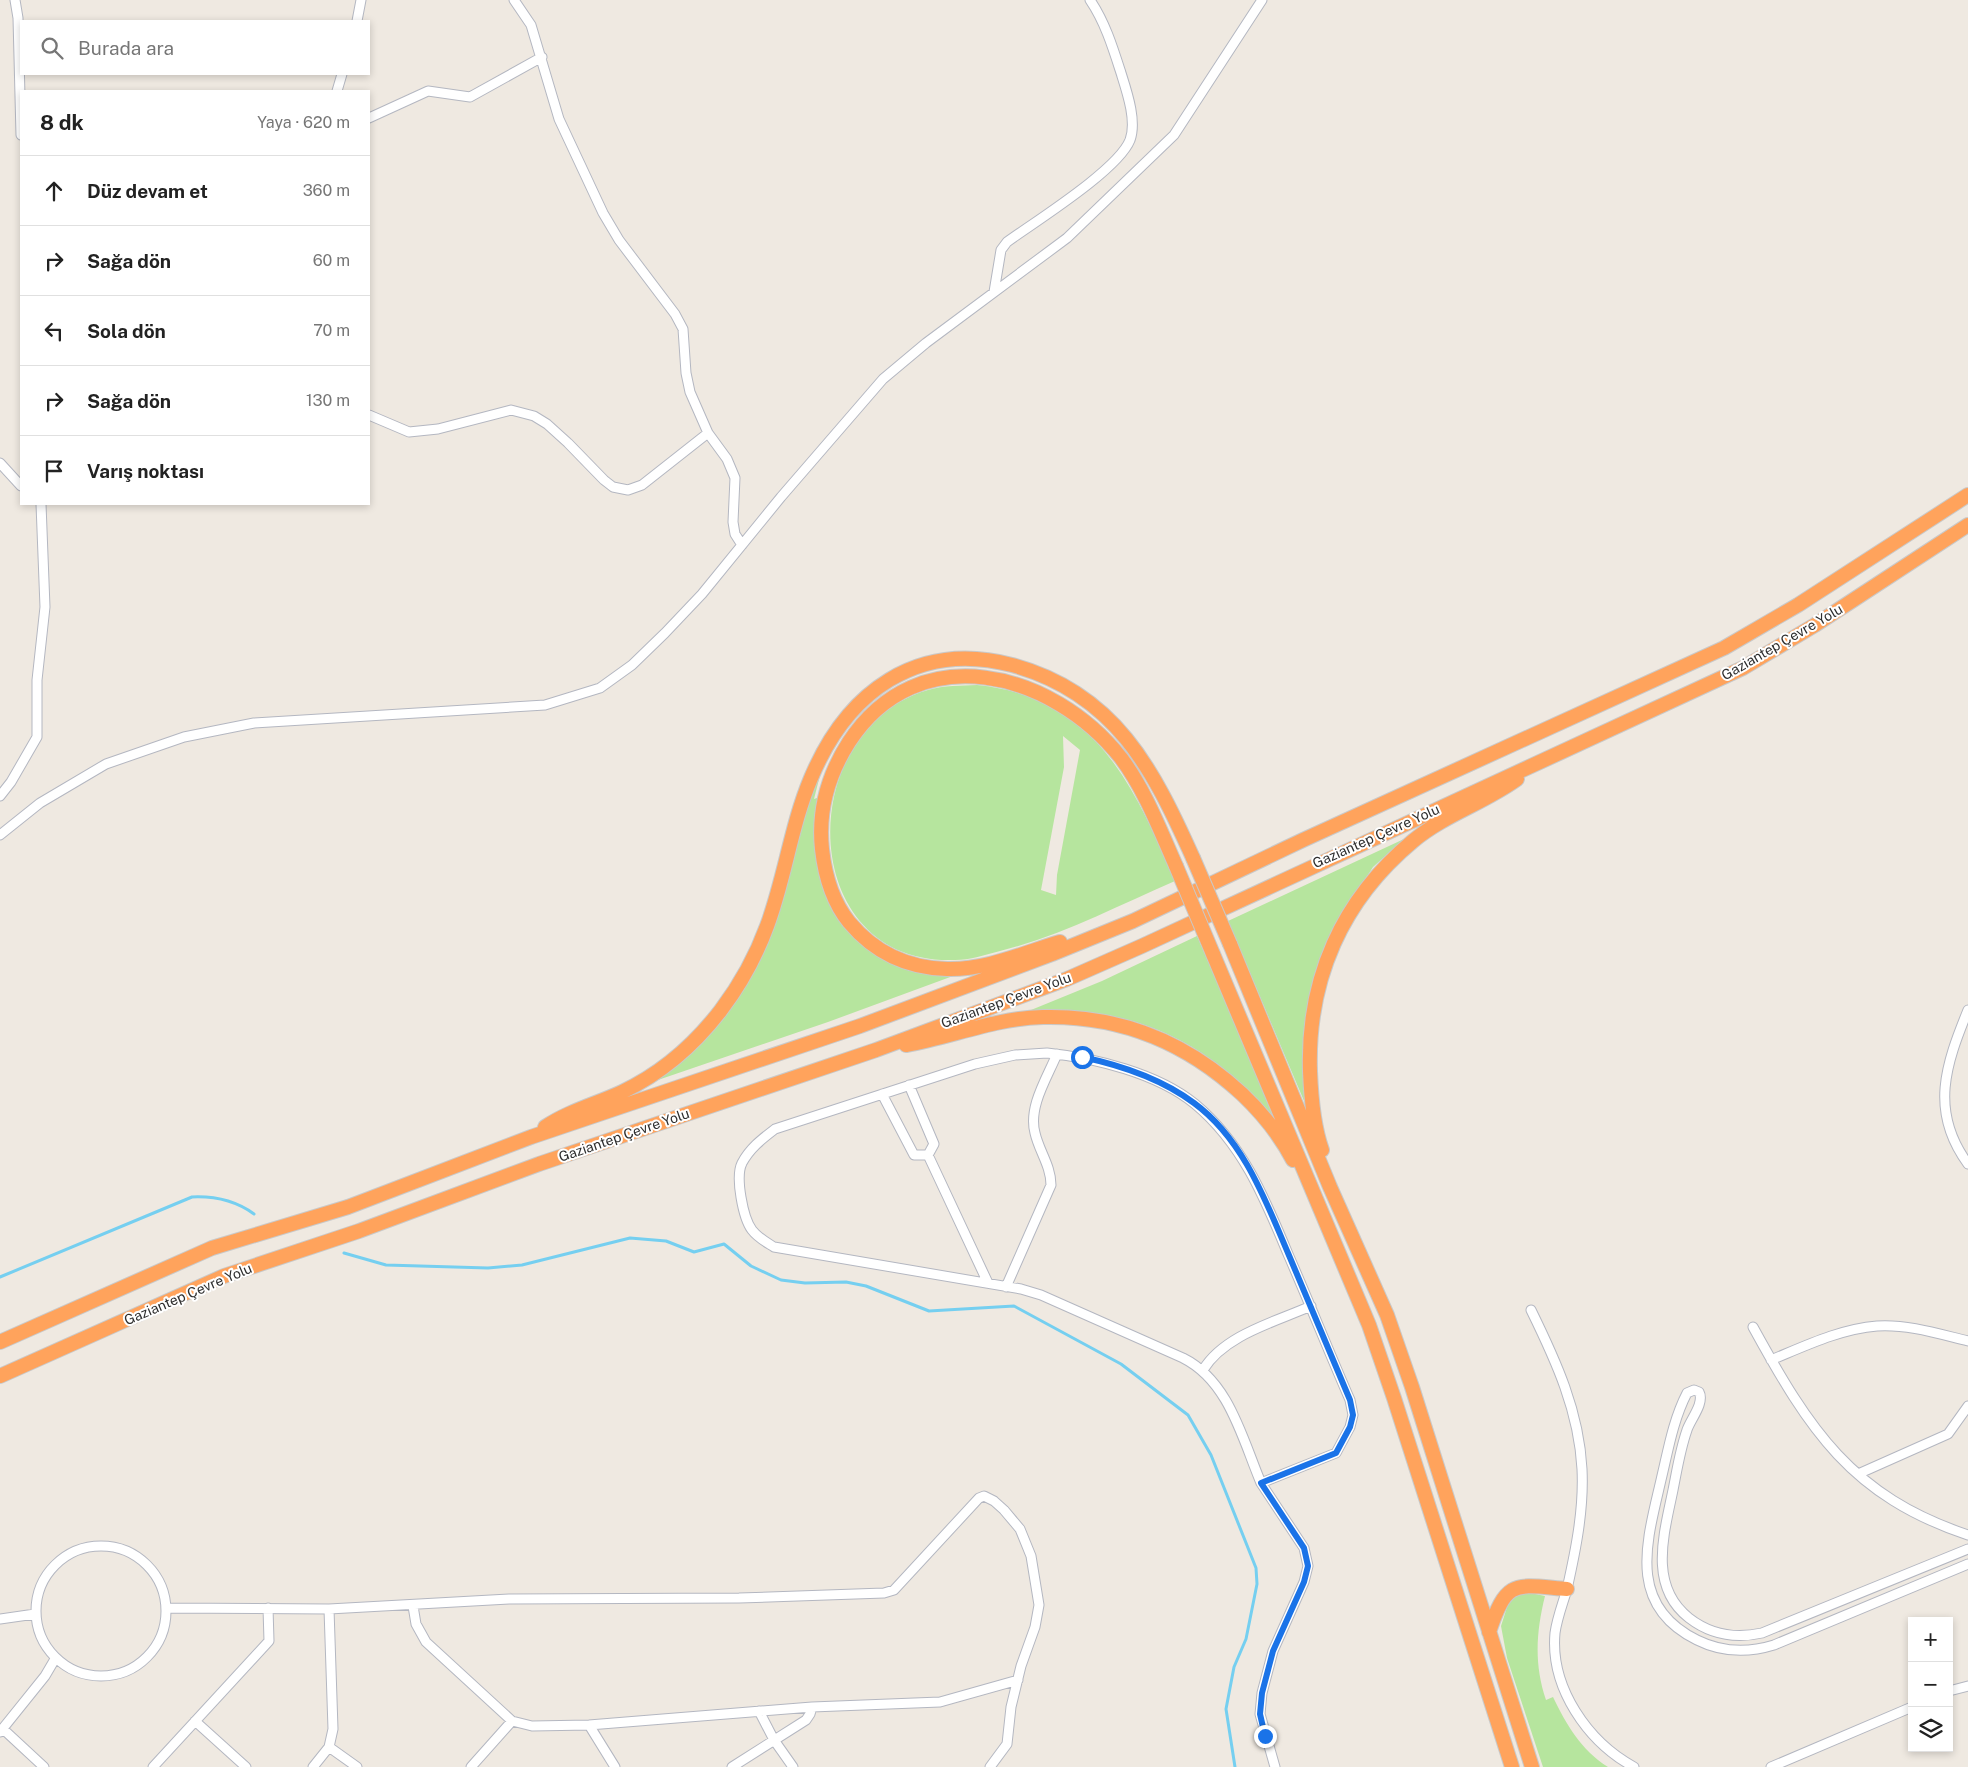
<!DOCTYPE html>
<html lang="tr">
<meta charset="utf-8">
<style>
:root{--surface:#fff;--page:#f2f2f2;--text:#222;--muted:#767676;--line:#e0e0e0}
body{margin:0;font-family:"Public Sans",sans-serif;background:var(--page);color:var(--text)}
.controls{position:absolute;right:15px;bottom:15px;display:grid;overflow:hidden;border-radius:0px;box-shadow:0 2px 8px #0003}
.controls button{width:45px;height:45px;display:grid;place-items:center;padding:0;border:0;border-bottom:1px solid var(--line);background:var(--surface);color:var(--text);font:25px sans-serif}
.stop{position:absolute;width:15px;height:15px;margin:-11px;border:4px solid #1a73e8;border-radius:50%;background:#fff}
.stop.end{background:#1a73e8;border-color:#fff;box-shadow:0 1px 5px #0008}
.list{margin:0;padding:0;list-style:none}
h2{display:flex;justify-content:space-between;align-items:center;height:65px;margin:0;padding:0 20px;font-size:21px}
h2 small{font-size:16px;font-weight:400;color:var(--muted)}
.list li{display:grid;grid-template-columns:32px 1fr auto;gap:15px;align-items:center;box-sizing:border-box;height:70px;padding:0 20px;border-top:1px solid var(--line)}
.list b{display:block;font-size:19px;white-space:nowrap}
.list em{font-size:16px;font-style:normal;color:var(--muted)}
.icon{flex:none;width:28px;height:28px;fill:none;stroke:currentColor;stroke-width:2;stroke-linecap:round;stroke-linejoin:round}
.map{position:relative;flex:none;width:1968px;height:1767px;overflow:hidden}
.search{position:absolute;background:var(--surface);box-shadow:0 2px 8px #0003;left:20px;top:20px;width:350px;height:55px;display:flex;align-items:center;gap:12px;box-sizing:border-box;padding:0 18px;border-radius:0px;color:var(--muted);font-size:19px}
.panel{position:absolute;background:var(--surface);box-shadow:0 2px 8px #0003;left:20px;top:90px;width:350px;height:415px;border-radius:0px}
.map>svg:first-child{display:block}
.green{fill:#b6e59e;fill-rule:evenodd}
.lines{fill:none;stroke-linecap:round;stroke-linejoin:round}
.stream{stroke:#75cff0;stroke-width:3}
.minor-casing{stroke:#b4b7c1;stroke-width:11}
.highway-casing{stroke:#c9c9c9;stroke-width:16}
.minor{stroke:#fff;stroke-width:9}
.highway{stroke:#ffa35c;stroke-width:14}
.highway-bridge-casing{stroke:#c9c9c9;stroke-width:16;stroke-linecap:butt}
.highway-bridge{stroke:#ffa35c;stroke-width:14}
.route{stroke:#1a73e8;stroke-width:6}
.labels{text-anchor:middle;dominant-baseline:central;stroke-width:4;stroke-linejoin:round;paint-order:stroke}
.street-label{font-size:14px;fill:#2e2e2e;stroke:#fff}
</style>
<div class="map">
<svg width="1968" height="1767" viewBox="0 0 1968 1767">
<rect width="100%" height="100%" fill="#efe9e1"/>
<path class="green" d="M977 685C1095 697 1133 784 1175 881 1117 906 1061 936 1000 951 985 955 970 960 955 960 795 966 792 729 928 690 944 685 961 686 977 685ZM1063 736 1080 750 1057 875 1056 895 1041 890 1064 767Z
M821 771 814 799 820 797C819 819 816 844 818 866 824 914 859 953 904 969 920 974 937 975 953 976L828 1022 655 1081C686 1055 714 1031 738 998Z
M1404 839 1373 867 1331 932 1320 962 1307 1108 1228 921Z
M1197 936 1280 1125 1278 1126C1233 1068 1180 1029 1107 1015 1082 1010 1056 1011 1031 1010L1102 981Z
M1520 1591 1545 1596C1536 1632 1534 1665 1546 1700L1553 1697C1566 1724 1581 1750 1608 1767H1543L1507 1658 1501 1626 1510 1598Z"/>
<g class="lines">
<path class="stream" d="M344 1253 386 1265 488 1268 522 1265 630 1238 666 1241 694 1252 724 1244 751 1266 781 1280 805 1283 846 1282 866 1286 929 1311 1014 1306 1121 1364 1188 1415 1211 1455 1256 1568 1257 1584 1246 1639 1234 1667 1226 1709 1235 1767
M0 1277 192 1197C214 1196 236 1201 254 1214"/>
<defs>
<path id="minor" d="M15 0 18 18 21 135
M514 0 531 25 559 119 603 213 619 240 675 314 683 329 686 373 690 392 708 433 727 459 735 478 733 522 735 534 742 545
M357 21 361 0
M337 91 342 74
M369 118 428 91 470 97 542 57
M994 292 1001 250 1007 242C1036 221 1118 170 1130 140 1137 121 1127 92 1121 73 1113 48 1105 22 1090 0
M369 415 409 432 438 429 511 410 534 416 547 424 568 443 604 480 613 487 628 490 642 485 708 433
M0 463 21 486
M0 796 11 782 37 737V680L45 607 41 504
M0 835 40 803 106 764 184 737 254 723 545 705 600 688 632 665 665 633 702 594 781 497 883 379 926 343 1067 238 1174 135 1262 0
M1968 1010C1946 1064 1929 1111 1968 1164
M1047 1053C1095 1058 1157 1073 1195 1104 1243 1144 1265 1199 1288 1254 1309 1302 1329 1352 1350 1400L1353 1415 1350 1427 1336 1453 1261 1483C1242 1438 1229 1381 1183 1358L1041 1295 1021 1289 774 1247C766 1242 758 1238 752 1230 743 1218 735 1177 742 1163 750 1148 762 1139 775 1129L975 1064 1015 1055Z
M909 1085 934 1144 928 1155 988 1283
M882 1094 914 1155H928
M1006 1287 1051 1185C1051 1166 1039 1151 1035 1133 1028 1107 1047 1078 1057 1054
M1531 1310C1556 1361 1579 1411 1582 1469 1584 1509 1576 1549 1567 1589 1563 1603 1557 1618 1555 1633 1550 1688 1588 1742 1634 1767
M1753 1327C1809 1429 1851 1496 1968 1535
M1771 1360C1805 1346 1840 1329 1877 1326 1908 1324 1939 1334 1968 1341
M1203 1370C1224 1335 1275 1322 1311 1306
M1858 1474 1948 1434 1968 1406
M1261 1483 1304 1548 1308 1566 1304 1582 1273 1651 1262 1693 1260 1714 1275 1767
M36 1611a65 65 0 1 1 130 0a65 65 0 1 1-130 0Z
M1968 1549 1762 1633C1735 1639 1711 1635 1689 1618 1648 1586 1664 1534 1673 1490 1677 1470 1680 1450 1687 1430 1690 1420 1705 1403 1699 1392L1694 1390 1687 1393C1673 1420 1668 1451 1661 1480 1647 1541 1626 1605 1697 1640 1721 1652 1748 1653 1774 1645L1968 1564
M413 1606 416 1624 426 1642 512 1721 532 1726 589 1725 812 1707 940 1702 1018 1680
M166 1608 329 1609 509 1599 739 1598 884 1593 894 1590 979 1498 984 1496 994 1501 1004 1510 1020 1529 1031 1556 1039 1605 1035 1627 1021 1666 1011 1707 1007 1744 990 1767
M0 1619 35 1614
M1949 1691 1968 1686
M759 1711 774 1740 793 1767
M195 1721 246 1767
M589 1725 615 1767
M3 1729 44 1767
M0 1732 45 1676 55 1659
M329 1747 357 1767
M153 1767 269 1641 268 1608
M313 1767 329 1747 333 1729 329 1609
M471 1767 512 1721
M732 1767 806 1720 810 1714 812 1707
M1771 1767 1912 1707"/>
<path id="highway" d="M1060 942C1023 953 986 970 947 969 907 968 874 952 849 922 832 901 825 876 822 849 818 811 828 775 849 742 918 636 1052 671 1121 758 1145 790 1160 830 1176 866
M1230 944 1330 1187 1387 1315 1412 1387 1532 1767
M1213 954 1369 1325 1394 1398 1512 1767
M906 1045C952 1037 995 1018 1043 1017 1121 1015 1186 1042 1242 1094 1262 1113 1280 1135 1293 1160
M545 1127C569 1111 596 1104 622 1092 662 1073 695 1044 721 1010 740 985 756 956 767 926 785 878 791 825 811 778 847 692 917 640 1012 665 1115 693 1153 769 1193 858
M1322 1150C1313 1125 1311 1097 1310 1071 1307 979 1342 900 1413 841 1444 815 1484 803 1517 779
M0 1342 212 1248 348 1207 531 1137 860 1026 1052 954 1133 921 1303 840 1724 648 1798 605 1968 495
M0 1376 224 1276 359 1231 539 1164 876 1050 1067 979 1142 946 1743 668 1815 625 1968 525
M1489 1632C1507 1578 1515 1585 1567 1589"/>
</defs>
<use href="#minor" class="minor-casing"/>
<use href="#highway" class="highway-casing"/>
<use href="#minor" class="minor"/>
<use href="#highway" class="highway"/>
<defs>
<path id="highway-bridge" d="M1193 858 1230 944
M1176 866 1213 954"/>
</defs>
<use href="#highway-bridge" class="highway-bridge-casing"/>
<use href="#highway-bridge" class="highway-bridge"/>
</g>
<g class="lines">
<path class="route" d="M1082 1057C1120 1065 1163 1080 1194 1103 1243 1139 1265 1199 1288 1253 1309 1302 1329 1351 1350 1400L1353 1415 1350 1427 1336 1453 1261 1483 1304 1548 1308 1566 1304 1582 1273 1651 1262 1693 1260 1714 1265 1736"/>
</g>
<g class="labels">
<g class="street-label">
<text transform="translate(1782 642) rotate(-30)">Gaziantep Çevre Yolu</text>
<text transform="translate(1376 836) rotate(-24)">Gaziantep Çevre Yolu</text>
<text transform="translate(1006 1000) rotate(-20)">Gaziantep Çevre Yolu</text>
<text transform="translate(624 1135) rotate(-19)">Gaziantep Çevre Yolu</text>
<text transform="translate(188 1294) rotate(-23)">Gaziantep Çevre Yolu</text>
</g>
</g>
</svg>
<div class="controls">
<button>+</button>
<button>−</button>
<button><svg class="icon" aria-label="layers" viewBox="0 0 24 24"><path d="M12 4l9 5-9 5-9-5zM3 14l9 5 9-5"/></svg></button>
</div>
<div class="stop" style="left:1082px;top:1057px"></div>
<div class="stop end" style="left:1265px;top:1736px"></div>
<div class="search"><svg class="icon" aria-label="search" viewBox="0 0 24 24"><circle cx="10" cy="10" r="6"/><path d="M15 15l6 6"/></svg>Burada ara</div>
<section class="panel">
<h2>8 dk<small>Yaya · 620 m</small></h2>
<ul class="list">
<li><svg class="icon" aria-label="ahead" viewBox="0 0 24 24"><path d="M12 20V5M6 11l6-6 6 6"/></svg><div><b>Düz devam et</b></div><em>360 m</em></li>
<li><svg class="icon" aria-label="right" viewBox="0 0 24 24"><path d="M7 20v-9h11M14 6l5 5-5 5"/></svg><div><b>Sağa dön</b></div><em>60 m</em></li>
<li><svg class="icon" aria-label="left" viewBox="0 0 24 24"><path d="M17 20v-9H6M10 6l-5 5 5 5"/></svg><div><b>Sola dön</b></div><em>70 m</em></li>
<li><svg class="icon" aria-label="right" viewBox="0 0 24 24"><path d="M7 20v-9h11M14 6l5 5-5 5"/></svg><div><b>Sağa dön</b></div><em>130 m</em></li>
<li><svg class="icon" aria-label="arrive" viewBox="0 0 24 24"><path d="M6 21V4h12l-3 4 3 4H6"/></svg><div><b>Varış noktası</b></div></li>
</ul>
</section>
</div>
